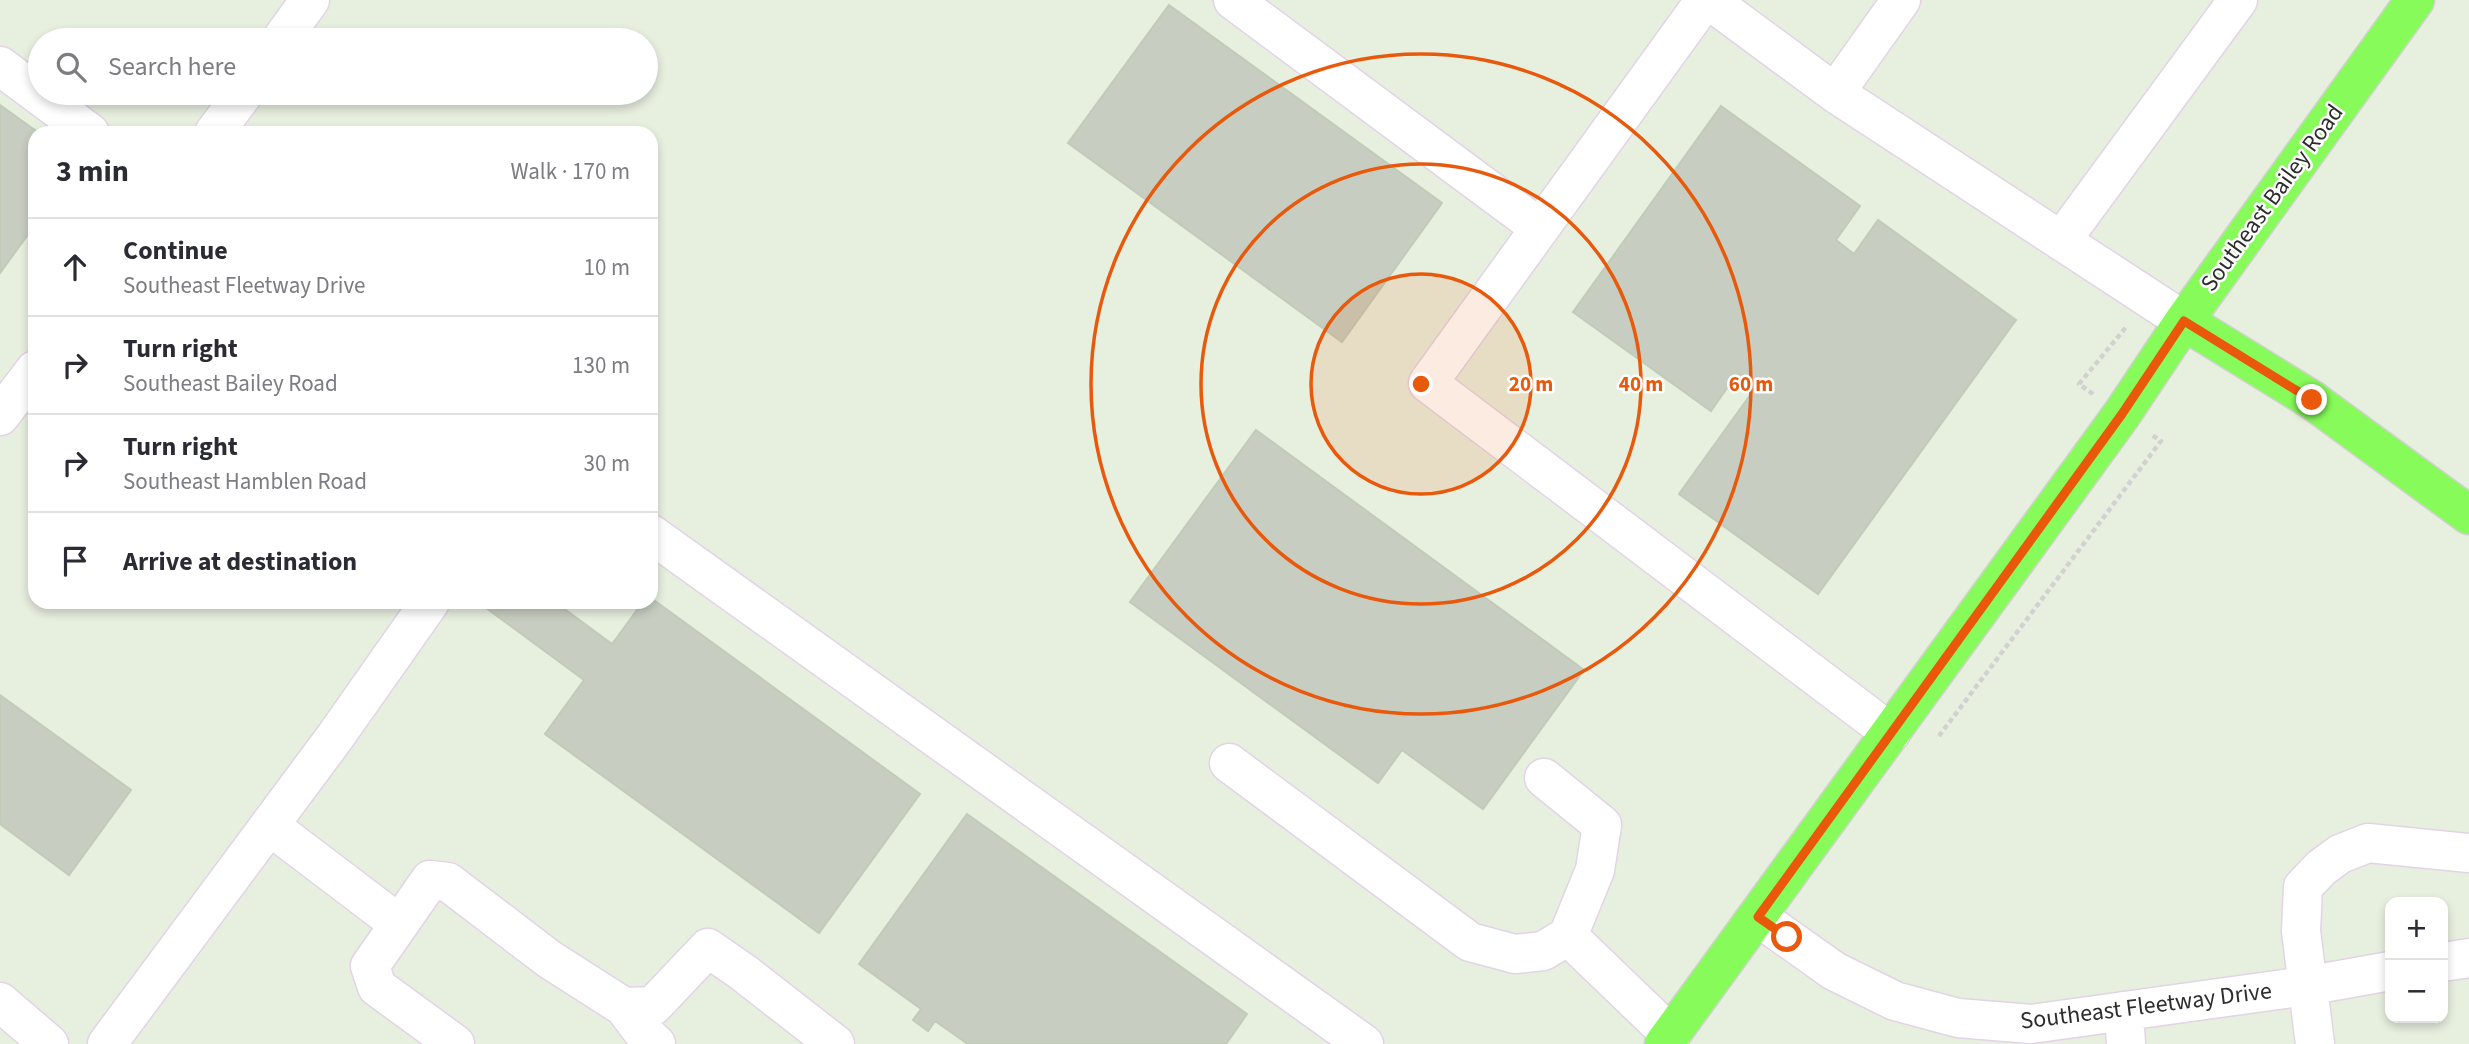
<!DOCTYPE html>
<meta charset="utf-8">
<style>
:root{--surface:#fff;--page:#f2f2f3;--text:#2b2b33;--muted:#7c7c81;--line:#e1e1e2}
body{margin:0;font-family:"Source Sans 3",sans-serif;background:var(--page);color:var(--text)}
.controls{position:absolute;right:21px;bottom:21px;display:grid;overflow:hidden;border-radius:14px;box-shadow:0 4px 10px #0003}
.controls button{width:63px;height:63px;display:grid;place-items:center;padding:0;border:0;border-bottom:2px solid var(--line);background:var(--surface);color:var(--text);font:35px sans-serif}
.stop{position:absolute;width:21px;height:21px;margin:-16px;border:5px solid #ea580c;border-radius:50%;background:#fff}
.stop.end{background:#ea580c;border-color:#fff;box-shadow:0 2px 7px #0008}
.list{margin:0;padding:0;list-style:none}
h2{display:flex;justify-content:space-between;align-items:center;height:91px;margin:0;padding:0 28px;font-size:30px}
h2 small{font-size:23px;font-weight:400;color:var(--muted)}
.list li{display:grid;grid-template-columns:46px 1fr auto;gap:21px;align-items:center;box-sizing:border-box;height:98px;padding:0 28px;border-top:2px solid var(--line)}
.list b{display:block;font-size:26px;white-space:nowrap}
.list p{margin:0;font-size:23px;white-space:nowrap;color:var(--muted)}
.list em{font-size:23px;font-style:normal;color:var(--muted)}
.icon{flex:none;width:38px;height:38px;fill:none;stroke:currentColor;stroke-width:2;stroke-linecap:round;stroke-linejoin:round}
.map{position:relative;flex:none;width:2469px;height:1044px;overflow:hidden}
.search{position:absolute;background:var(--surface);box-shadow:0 4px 10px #0003;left:28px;top:28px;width:630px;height:77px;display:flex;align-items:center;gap:18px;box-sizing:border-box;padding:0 24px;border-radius:38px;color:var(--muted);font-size:26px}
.panel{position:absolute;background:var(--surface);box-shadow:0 4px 10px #0003;left:28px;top:126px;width:630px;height:483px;border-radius:21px}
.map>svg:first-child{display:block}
.building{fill:#c7cec1;stroke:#c0cbb8;stroke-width:2}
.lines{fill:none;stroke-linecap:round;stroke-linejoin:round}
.minor-casing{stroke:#e2d4e6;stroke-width:41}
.major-casing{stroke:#d1d1d1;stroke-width:41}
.path{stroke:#d1d1d1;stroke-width:4.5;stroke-dasharray:5 3.5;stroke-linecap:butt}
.minor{stroke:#fff;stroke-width:38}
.major{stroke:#87fb59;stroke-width:38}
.route{stroke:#ea580c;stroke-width:9}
.ring{fill:none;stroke:#e8590c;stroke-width:3.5}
.labels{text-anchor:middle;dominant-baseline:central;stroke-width:5;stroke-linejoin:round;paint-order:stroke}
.street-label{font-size:24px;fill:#2d2d2d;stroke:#fff}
.centre{fill:#e8590c;stroke:#fff;stroke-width:3.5}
.ring-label{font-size:21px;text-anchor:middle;font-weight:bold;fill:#e8590c;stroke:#fff;stroke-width:5;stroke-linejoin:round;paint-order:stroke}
</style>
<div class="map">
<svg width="2469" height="1044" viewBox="0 0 2469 1044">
<rect width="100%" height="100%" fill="#e7efdf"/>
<path class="building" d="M1169 5 1442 203 1342 342 1068 143Z
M0 105 39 133H35V225L0 273Z
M1721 106 1860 206 1836 240 1854 254 1878 220 2016 320 1818 594 1679 494 1753 391 1734 378 1711 411 1573 312Z
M1256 430 1584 670 1483 809 1402 750 1378 783 1130 602Z
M651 598 920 794 819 933 545 734 584 680 478 602H555L612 644 643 602H651Z
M0 695 131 790 69 875 0 824Z
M967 814 1247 1014 1226 1044H968L935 1021 928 1031 913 1020 921 1009 859 964Z"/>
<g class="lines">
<defs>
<path id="minor" d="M1233 0 1540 228
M1705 0 1428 383 1891 733
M1709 0 1835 93 2184 321
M281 40 310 0
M0 66 90 133
M1835 93 1901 0
M214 133 244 93
M2061 241 2238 0
M0 416 35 370
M651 534 1364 1044
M1229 763 1470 942 1515 954 1543 951 1568 936 1671 1035
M1544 778 1602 825 1595 870 1568 936
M270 826 399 924
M1758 917 1834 971 1895 1001 1958 1018 2031 1024 2306 986 2390 971
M2443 962 2469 958
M0 1002 49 1044
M624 1007 642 1031 656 1044
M2124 1011 2126 1044
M107 1044 335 737 430 602
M455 1044 377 987 370 966 430 880 448 882 549 959 624 1007 653 1006 708 948 744 973 835 1044
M2315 1044 2301 931 2303 887 2321 868 2340 854 2368 843 2469 853"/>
<path id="major" d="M2184 321 2312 400 2469 515
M1664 1044 2122 414 2184 321 2415 0"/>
</defs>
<use href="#minor" class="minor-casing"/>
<use href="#major" class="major-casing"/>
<path class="path" d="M2093 394 2079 384 2127 326
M1939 736 2161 441 2152 435"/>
<use href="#minor" class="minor"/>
<use href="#major" class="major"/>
</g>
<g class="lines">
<path class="route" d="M1787 937 1758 917 2122 414 2184 321 2312 400"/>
</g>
<circle cx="1421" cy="384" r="110" fill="#e8590c" fill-opacity=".12"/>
<g class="ring">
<circle cx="1421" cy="384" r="110"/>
<circle cx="1421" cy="384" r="220"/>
<circle cx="1421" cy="384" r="330"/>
</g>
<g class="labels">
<g class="street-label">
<text transform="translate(2272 198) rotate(-54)">Southeast Bailey Road</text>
<text transform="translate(2146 1006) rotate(-7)">Southeast Fleetway Drive</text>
</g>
</g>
<circle cx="1421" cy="384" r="10" class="centre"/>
<g class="ring-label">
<text x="1531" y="391">20 m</text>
<text x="1641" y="391">40 m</text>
<text x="1751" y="391">60 m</text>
</g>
</svg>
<div class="controls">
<button>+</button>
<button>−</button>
</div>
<div class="stop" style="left:1787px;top:937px"></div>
<div class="stop end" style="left:2312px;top:400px"></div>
<div class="search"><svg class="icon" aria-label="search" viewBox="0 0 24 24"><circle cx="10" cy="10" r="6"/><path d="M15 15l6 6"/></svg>Search here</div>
<section class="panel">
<h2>3 min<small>Walk · 170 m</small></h2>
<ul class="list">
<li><svg class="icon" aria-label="ahead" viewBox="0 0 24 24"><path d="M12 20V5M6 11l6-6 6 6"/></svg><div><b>Continue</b><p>Southeast Fleetway Drive</p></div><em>10 m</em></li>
<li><svg class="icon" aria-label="right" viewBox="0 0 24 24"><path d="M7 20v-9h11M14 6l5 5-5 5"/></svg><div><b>Turn right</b><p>Southeast Bailey Road</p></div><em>130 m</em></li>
<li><svg class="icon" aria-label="right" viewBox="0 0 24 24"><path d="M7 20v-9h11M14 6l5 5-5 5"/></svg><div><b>Turn right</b><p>Southeast Hamblen Road</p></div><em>30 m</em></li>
<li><svg class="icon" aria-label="arrive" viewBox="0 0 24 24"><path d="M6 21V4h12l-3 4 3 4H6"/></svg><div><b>Arrive at destination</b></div></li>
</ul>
</section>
</div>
